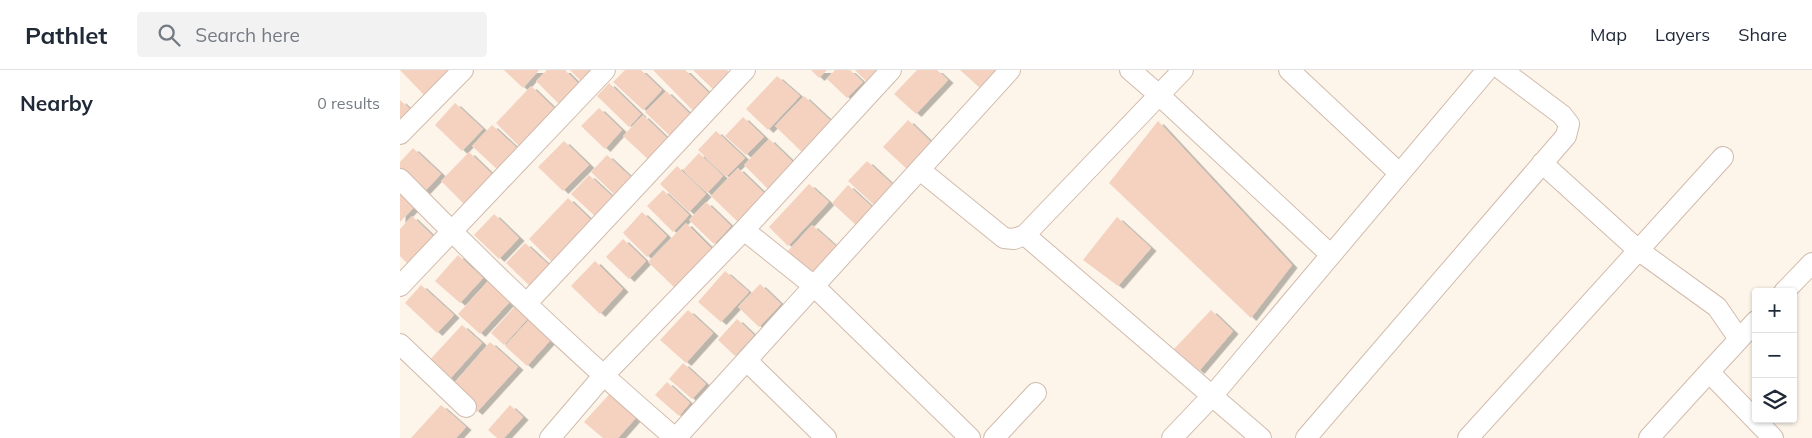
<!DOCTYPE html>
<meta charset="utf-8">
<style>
:root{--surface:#fff;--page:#f2f2f3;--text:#1f2937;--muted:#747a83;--line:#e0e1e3}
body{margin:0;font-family:Mulish,sans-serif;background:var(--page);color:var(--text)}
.controls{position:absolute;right:15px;bottom:15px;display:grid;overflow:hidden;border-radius:5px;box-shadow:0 1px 4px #0004}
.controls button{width:45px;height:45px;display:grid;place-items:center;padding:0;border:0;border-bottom:1px solid var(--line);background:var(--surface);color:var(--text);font:25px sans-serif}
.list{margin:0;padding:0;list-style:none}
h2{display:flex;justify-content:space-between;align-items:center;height:65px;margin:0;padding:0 20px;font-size:21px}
h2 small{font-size:16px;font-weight:400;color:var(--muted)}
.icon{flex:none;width:28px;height:28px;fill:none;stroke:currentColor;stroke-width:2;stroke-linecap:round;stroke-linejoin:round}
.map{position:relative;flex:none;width:1412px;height:368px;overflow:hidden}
header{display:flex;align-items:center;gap:30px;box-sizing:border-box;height:70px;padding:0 25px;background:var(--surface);border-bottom:1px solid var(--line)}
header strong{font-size:24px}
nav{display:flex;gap:28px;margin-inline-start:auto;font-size:18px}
.search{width:350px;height:45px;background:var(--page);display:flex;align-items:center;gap:12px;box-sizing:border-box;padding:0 18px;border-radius:5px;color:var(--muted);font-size:19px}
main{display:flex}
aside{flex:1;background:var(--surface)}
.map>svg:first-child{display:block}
.building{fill:#f4d2bf;filter:url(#shadow)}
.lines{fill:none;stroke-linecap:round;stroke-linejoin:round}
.minor-casing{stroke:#d1bbad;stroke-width:22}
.minor{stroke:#fff;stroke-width:20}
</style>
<header>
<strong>Pathlet</strong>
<div class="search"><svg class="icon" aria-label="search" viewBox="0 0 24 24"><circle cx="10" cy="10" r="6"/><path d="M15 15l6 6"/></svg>Search here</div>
<nav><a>Map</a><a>Layers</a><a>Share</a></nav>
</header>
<main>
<aside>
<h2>Nearby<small>0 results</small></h2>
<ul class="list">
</ul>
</aside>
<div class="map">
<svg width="1412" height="368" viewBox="0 0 1412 368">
<defs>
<filter id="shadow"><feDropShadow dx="5.5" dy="3" stdDeviation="0" flood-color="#0004"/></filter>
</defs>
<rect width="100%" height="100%" fill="#fdf5e9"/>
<path class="building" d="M0 0H52L26 27Z
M104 0H139L123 18Z
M147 0H165L180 15 161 36 136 11Z
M170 0H193L182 12Z
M225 0H241L262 20 243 40 213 12Z
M253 0H285L316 30 299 47Z
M293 0H327L334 7 318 24Z
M411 0H427L419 8Z
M435 0H450L463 12 447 28 427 9Z
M455 0H478L467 12Z
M517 0H537L548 10 516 44 494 24Z
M560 0H596L580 18Z
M377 6 400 26 368 60 346 39Z
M209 13 241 44 229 57 197 26Z
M131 16 157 41 121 78 96 53Z
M266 21 290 44 269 65 245 42Z
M404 26 432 52 403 83 375 56Z
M0 30 12 41 0 53Z
M55 33 83 59 62 81 35 55Z
M199 38 222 60 205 79 181 56Z
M243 45 270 71 250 91 223 66Z
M343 47 364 67 346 85 325 66Z
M508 50 532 73 507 99 483 77Z
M758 51 892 195 851 248 709 113Z
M92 55 119 80 99 101 72 76Z
M316 61 345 88 326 107 298 80Z
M369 69 393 92 368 119 344 95Z
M164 71 189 95 163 121 138 97Z
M13 78 41 104 24 122 0 98V92Z
M69 82 95 107 66 136 41 111Z
M299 83 323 106 307 123 283 100Z
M207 85 235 111 218 128 191 102Z
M467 91 493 115 474 135 448 111Z
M277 96 306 124 289 142 260 114Z
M338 98 365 124 338 152 311 126Z
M189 105 216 130 198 149 171 124Z
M409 114 429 132 388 176 369 157Z
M448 115 473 138 457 156 432 133Z
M263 120 289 145 273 162 247 136Z
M0 121 15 136 0 152Z
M168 128 194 153 154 194 129 169Z
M306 132 331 156 314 174 289 150Z
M242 142 267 166 247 187 223 163Z
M94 144 119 168 99 189 74 165Z
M12 146 36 169 10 196 0 186V159Z
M717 147 751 178 718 216 683 190Z
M286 153 312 179 275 218 248 192Z
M412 155 439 179 413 207 386 183Z
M223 169 246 191 229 209 206 187Z
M125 173 151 197 132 218 106 193Z
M58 185 83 208 60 233 35 211Z
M195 191 223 219 200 244 171 216Z
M325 201 349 222 321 252 298 232Z
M93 206 115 226 80 264 58 244Z
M360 214 381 234 359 257 338 237Z
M21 215 54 245 37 263 5 233Z
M117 234 130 246 104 275 91 263Z
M288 240 313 263 286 293 260 270Z
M811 240 833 261 799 301 774 279Z
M135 243 157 263 127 296 105 276Z
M337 249 354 265 335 286 318 270Z
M62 255 82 273 47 312 26 294Z
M90 272 118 297 77 342 50 318Z
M283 293 306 314 292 329 269 309Z
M267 312 290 333 279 346 255 325Z
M215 318 241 342 218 368H203L184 352Z
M41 335 66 357 56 368H11Z
M110 335 123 347 104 368H97L88 360Z"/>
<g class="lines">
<defs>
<path id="minor" d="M730 0 759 25 930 184
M889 0 999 103
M0 64 63 0
M1142 93 1238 180 1317 237 1339 269
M520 100 604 168 614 169 625 165 783 0
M0 109C88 199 179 286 275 368
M344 160 414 216 570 368
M625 165 861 368
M0 216 205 0
M1384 222 1412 193
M127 233 345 0
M0 274 66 337
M347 291 426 368
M1309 302 1356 251
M150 368 203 306 344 160 491 0
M276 368 610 0
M594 368 636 323
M772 368 813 325 1087 0
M906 368 1166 66 1169 54 1162 45 1102 0
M1068 368 1323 87
M1249 368 1309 302 1373 368"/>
</defs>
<use href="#minor" class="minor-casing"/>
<use href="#minor" class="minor"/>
</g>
</svg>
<div class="controls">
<button>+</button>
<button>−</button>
<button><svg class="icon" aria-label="layers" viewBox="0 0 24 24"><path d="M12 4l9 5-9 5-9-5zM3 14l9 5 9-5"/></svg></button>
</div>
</div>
</main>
